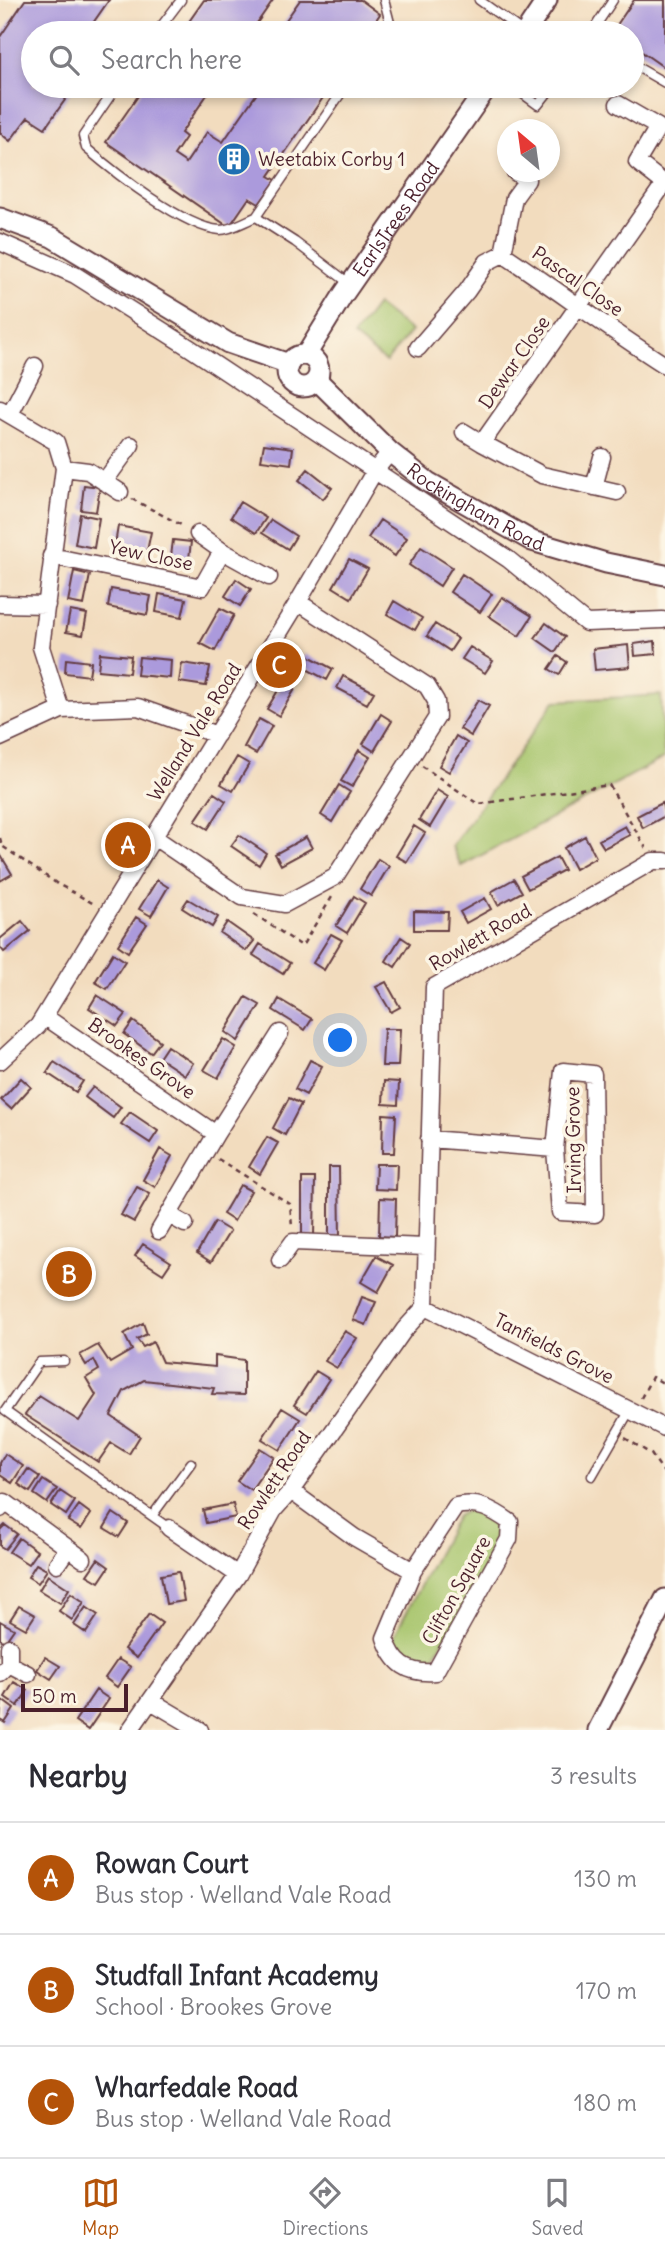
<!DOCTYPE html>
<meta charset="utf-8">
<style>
:root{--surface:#fff;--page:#f2f2f3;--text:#2b2b33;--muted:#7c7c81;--line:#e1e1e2;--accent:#b45309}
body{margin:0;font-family:Delius,sans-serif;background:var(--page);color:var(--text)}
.compass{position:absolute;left:497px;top:119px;width:63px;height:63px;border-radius:50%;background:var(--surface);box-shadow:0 4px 10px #0003;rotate:331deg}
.scale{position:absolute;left:21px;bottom:18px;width:107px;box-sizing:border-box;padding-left:7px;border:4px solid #4a1f2b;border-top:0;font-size:19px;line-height:24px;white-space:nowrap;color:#4a1f2b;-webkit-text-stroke:5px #fcf5e5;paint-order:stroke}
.you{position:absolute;left:341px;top:1041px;width:24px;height:24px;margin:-18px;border:5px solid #fff;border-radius:50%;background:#1a73e8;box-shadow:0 0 0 10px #1a73e833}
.badge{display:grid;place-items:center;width:46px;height:46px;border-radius:50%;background:var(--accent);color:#fff;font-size:23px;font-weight:700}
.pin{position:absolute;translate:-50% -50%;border:4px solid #fff;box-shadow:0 2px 7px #0006}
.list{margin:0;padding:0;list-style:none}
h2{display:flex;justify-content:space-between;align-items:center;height:91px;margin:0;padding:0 28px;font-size:30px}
h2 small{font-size:23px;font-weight:400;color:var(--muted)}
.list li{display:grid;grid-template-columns:46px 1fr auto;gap:21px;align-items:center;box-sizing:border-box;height:112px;padding:0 28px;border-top:2px solid var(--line)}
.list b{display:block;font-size:26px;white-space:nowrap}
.list p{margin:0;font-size:23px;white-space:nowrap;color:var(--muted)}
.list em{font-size:23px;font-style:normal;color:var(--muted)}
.icon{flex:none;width:38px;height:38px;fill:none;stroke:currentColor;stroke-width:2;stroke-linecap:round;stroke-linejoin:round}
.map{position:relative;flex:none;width:665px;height:1730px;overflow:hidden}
.search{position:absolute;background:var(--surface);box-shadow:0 4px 10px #0003;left:21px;right:21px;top:21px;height:77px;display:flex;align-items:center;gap:18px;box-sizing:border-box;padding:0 24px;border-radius:38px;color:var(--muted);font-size:26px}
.sheet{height:427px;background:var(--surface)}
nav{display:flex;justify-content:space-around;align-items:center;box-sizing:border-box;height:98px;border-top:2px solid var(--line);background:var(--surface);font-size:19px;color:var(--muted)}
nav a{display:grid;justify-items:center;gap:4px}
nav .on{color:var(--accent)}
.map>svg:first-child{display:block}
.green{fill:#a6c46b;stroke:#78724b;stroke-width:2}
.building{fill:#ab9adc}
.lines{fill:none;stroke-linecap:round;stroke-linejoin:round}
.service-casing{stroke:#633b41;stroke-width:11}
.minor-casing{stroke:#633b41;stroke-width:19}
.tertiary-casing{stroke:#633b41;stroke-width:23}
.path{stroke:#633b41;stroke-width:2.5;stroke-dasharray:5 5;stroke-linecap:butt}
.service{stroke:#fff;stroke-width:8}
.minor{stroke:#fff;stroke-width:16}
.tertiary{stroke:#fff;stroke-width:19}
.labels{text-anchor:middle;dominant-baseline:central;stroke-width:7;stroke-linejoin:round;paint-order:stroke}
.poi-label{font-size:19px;fill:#4a1f2b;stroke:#fcf5e5;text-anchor:start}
.street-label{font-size:19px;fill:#4a1f2b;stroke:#fcf5e5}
</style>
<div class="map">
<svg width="665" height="1730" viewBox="0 0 665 1730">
<rect width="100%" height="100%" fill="#fcf5e5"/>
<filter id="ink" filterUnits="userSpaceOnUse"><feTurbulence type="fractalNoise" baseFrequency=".0143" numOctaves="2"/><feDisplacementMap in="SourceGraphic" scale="14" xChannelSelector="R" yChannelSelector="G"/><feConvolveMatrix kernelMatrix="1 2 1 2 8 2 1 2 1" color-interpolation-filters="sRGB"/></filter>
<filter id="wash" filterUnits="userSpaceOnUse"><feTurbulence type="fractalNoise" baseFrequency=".00686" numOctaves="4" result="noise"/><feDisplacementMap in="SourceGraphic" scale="28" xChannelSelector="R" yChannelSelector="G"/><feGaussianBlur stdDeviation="1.57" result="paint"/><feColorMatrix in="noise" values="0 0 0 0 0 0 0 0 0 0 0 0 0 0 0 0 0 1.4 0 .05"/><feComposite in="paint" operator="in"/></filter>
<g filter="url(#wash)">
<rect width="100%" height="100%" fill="#f2dcbe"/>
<path class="green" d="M377 305 411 331 386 362 353 336Z
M661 695 664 758 461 866 452 846 555 701Z
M468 1510C486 1510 505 1520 502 1540L431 1662 421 1665 407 1661 393 1641 395 1634 457 1516Z"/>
<g id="blocks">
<path class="building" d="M25 0H109L86 33H33V86H75L45 128 28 117 10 141 0 133V37Z
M204 0H273L250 33H181Z
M300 0H361L380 14 367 33H277Z
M634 0H665V68L632 45V33L612 32Z
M145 86H213L181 133 186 137 174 155 186 163 207 132 223 142 262 86H331L269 176 276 180 259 204 249 198 229 227 106 142Z
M264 444 293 448 291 464 261 460Z
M308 469 332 488 323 499 299 480Z
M84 485 100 487 96 512 81 510Z
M240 502 266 518 256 533 231 517Z
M80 514 99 518 94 548 75 544Z
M271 520 296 536 288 549 262 533Z
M380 520 407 538 395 556 368 538Z
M118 526 151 532 147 551 115 545Z
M173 540 191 542 188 567 170 565Z
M421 547 452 567 440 586 409 565Z
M349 559 368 569 351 598 333 587Z
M74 571 90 575 84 605 68 602Z
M462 574 492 594 480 612 450 592Z
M236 579 251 589 240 606 225 596Z
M111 589 151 596 147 615 108 607Z
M159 594 186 599 182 617 156 612Z
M502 597 532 616 519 636 489 616Z
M394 601 422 618 415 630 387 614Z
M220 608 234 615 215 651 200 643Z
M70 611 87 614 83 635 66 632Z
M546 623 565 637 555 652 535 638Z
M435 624 458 639 450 651 427 636Z
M655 641 656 654 635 656 634 644Z
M628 645 630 667 595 670 593 649Z
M470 647 493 661 485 673 462 659Z
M100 653 131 656 129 673 98 670Z
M305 654 333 669 327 680 299 665Z
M558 656 567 662 559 675 549 669Z
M139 657 171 660 170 678 137 675Z
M66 659 91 662 89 676 65 673Z
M182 663 210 667 206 686 179 682Z
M343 676 374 692 367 704 337 688Z
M283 682 295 689 279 716 267 709Z
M478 700 489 706 471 736 460 729Z
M381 714 392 721 374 751 363 744Z
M259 719 272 726 256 754 244 747Z
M456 736 467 743 449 772 439 766Z
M359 750 370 757 352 787 341 781Z
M237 757 249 764 233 791 221 784Z
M339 785 350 792 332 822 321 815Z
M437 790 448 797 430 827 419 820Z
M214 793 226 801 208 829 195 821Z
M662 803 665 816 643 828 637 816Z
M414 826 425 833 407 862 396 856Z
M625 826 630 835 604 848 599 840Z
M239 835 266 853 259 865 231 846Z
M585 836 596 857 575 869 564 848Z
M306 837 312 848 281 865 275 854Z
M0 854 12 874 0 881Z
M557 857 564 870 528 889 521 876Z
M378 859 389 866 371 896 360 889Z
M514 879 522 892 498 905 491 892Z
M157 880 168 887 151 916 139 909Z
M354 896 365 903 347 933 336 926Z
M485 898 491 909 466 923 460 912Z
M188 899 218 917 212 927 182 908Z
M414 911 448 912 447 930H414Z
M136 917 147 924 128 952 118 945Z
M22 921 30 931 4 952 0 947V939Z
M227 922 254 941 246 951 220 933Z
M331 934 342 940 324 970 313 963Z
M401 937 410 943 395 967 386 961Z
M260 944 290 963 283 974 253 955Z
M113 953 125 961 107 989 95 982Z
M386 982 400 1007 391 1012 376 987Z
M97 995 126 1014 117 1026 89 1008Z
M246 997 260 1005 238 1041 225 1032Z
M279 999 312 1019 305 1030 273 1010Z
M133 1021 160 1041 151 1053 124 1034Z
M384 1029H400L398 1066H382Z
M223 1039 236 1047 218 1078 204 1070Z
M167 1046 193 1063 185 1075 159 1058Z
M310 1060 322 1066 306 1095 295 1089Z
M54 1062 83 1081 76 1092 47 1073Z
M21 1078 31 1087 11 1109 1 1100Z
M384 1081 399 1082 398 1105 383 1104Z
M93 1087 121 1107 113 1118 85 1097Z
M289 1098 301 1104 285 1135 273 1128Z
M130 1112 158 1131 150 1143 121 1124Z
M383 1114 396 1115 394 1153H382Z
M267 1137 278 1143 260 1174 249 1167Z
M160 1149 172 1156 155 1187 143 1180Z
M376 1164H397L396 1190 375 1189Z
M329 1167H339L340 1237H329Z
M302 1178H315L314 1237H302Z
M240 1185 251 1191 234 1221 223 1214Z
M137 1187 150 1194 134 1222 121 1215Z
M380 1198 396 1199 395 1237 379 1236Z
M215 1222 230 1231 211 1262 197 1253Z
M143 1244 171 1262 163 1274 135 1256Z
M376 1256 393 1265 378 1292 361 1282Z
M362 1297 376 1302 366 1325 353 1320Z
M143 1323 147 1334 137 1339 143 1347 153 1342 162 1362 215 1367V1356L244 1360V1395L212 1394 214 1388 144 1380 124 1391 111 1416 140 1436 129 1454 111 1443 98 1462 25 1415 39 1396 79 1421 96 1395 86 1378 99 1370 94 1360 86 1365 80 1355 98 1345 110 1363 132 1350 124 1334Z
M345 1331 357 1338 337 1368 325 1361Z
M316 1371 329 1379 307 1413 294 1405Z
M282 1408 300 1419 280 1450 262 1439Z
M260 1448 274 1457 251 1490 237 1481Z
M5 1454 23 1466 12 1483 0 1475V1463Z
M28 1469 40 1477 30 1492 18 1484Z
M43 1480 57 1489 47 1503 34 1494Z
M60 1491 75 1501 66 1515 51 1505Z
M233 1504 236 1517 206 1523 203 1510Z
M79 1505 91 1514 81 1529 68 1521Z
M113 1513 128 1523 119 1537 104 1528Z
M5 1525 17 1534 5 1549 0 1546V1530Z
M19 1538 37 1551 28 1564 9 1552Z
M98 1559 109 1567 99 1582 87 1575Z
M36 1564 47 1570 38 1583 28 1577Z
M179 1572 184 1601 166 1604 161 1575Z
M48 1575 69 1589 60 1603 39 1590Z
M71 1593 84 1602 72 1620 59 1611Z
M19 1606 35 1615 26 1629 10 1620Z
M86 1607 98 1615 86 1633 74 1625Z
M149 1614 162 1623 137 1658 124 1649Z
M0 1621 14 1629 5 1642 0 1639Z
M45 1657 60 1666 51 1679 37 1670Z
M118 1659 131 1667 117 1687 105 1678Z
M14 1682 28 1690 18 1706 5 1697Z
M96 1690 109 1699 88 1730 75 1721Z
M2 1700 14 1709 5 1723 0 1720Z"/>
</g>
</g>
<g filter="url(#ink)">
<use href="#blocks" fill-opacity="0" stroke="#633b41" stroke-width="2"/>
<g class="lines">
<defs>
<path id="service" d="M479 0 525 33
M156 33 181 0
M383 33 390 23 384 0
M591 33 613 0
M632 64 665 83
M117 86 83 136 86 148C114 172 184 228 220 230 231 230 245 221 256 217L295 242 350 284
M512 86 538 105 553 86
M256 217 346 86
M64 1361 39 1362 5 1411 152 1516
M592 1476 630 1410
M169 1528 152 1516 191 1463"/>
<path id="minor" d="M618 104 658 127 637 162 665 184
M0 242 75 275 190 348 508 559 586 623 663 620
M503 254 514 198 527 180 515 172
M418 348 467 291 487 262 503 254C557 290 610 330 665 365
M0 409 56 442 64 468 41 647 61 710
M10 414 35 366
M464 432 482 443
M64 468 88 471 120 492
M104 482 131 445
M594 487 602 457
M617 492 542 475 482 443 664 184
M198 534 222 551
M51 556 202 587 222 551 269 577
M0 604 47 605
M0 738 61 710 138 707 217 735
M154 837 242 897 285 904 335 877 437 717 436 701 427 686 298 602
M44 1016 216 1134 159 1231
M0 1061 38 1026 298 602 374 472 390 452
M216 1134 280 1033
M429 1139 555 1149 563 1071 593 1074 595 1214 560 1212 555 1149
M169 1215 185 1224
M280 1260 293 1242 426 1247
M425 1307 665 1428
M291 1491 354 1537 413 1571 385 1638C394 1664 407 1674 435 1672L509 1539 510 1522C493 1510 478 1501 456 1506L413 1571
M0 1509 5 1502 83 1559
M169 1528 238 1575
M57 1564 68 1548
M9 1664 28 1674
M0 1673 9 1664V1647
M151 1701 200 1730
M130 1730 238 1575 274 1510 291 1491 404 1330 425 1307 434 987 653 861H665"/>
<g id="tertiary">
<path d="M525 33 547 0"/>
<path d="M0 218 52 237 228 343 289 364"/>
<circle cx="303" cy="371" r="16"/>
<path id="s1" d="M306 355 343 295 488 86"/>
<path id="s2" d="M317 380 390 452 428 482 532 541 606 563 665 575"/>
<path d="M598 1730 665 1599"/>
</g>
</defs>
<use href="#service" class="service-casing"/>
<use href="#minor" class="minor-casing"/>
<use href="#tertiary" class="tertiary-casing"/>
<path class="path" d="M132 499 185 527
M422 766 478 804 609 785 646 848
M0 838 2 846 56 883 96 905
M254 914 302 946 332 897
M218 1159 290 1204 292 1227
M641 1398 652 1377 665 1384
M625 1438 651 1454 665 1474"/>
<use href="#service" class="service"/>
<use href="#minor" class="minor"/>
<use href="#tertiary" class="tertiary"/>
</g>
</g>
<defs>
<symbol id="building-disc" viewBox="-11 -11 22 22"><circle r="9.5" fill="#1f6fb2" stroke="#fcf5e5"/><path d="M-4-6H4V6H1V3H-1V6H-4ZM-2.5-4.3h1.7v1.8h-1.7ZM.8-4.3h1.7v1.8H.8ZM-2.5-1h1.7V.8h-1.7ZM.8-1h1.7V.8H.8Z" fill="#fff"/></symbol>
</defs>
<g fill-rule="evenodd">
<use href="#building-disc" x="215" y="140" width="38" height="38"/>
</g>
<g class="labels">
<g class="poi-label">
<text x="258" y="159">Weetabix Corby 1</text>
</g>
<g class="street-label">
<text stroke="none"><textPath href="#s1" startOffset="163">EarlsTrees Road</textPath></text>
<text transform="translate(578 281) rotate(35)">Pascal Close</text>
<text transform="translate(514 362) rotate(-55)">Dewar Close</text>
<text stroke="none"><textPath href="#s2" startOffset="205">Rockingham Road</textPath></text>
<text transform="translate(151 555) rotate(12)">Yew Close</text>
<text transform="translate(194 732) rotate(-58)">Welland Vale Road</text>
<text transform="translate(480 937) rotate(-30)">Rowlett Road</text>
<text transform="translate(142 1058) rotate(35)">Brookes Grove</text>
<text transform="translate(573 1140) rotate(-91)">Irving Grove</text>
<text transform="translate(554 1348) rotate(27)">Tanfields Grove</text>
<text transform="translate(274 1480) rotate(-56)">Rowlett Road</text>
<text transform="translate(456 1590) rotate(-61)">Clifton Square</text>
</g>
</g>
</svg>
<svg class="compass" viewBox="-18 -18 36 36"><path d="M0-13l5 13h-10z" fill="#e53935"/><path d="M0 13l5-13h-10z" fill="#7c7c81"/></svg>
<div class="scale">50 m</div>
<div class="you"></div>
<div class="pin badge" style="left:128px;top:845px">A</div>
<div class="pin badge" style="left:69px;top:1274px">B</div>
<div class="pin badge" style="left:279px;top:665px">C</div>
<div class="search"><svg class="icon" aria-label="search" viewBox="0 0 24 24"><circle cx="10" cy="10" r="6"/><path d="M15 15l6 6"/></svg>Search here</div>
</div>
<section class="sheet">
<h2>Nearby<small>3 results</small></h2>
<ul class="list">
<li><span class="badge">A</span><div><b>Rowan Court</b><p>Bus stop · Welland Vale Road</p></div><em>130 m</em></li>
<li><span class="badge">B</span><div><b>Studfall Infant Academy</b><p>School · Brookes Grove</p></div><em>170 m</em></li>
<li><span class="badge">C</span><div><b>Wharfedale Road</b><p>Bus stop · Welland Vale Road</p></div><em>180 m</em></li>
</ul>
</section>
<nav>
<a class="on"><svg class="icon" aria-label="map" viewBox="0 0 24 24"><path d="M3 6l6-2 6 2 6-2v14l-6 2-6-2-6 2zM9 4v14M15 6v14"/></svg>Map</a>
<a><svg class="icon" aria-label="directions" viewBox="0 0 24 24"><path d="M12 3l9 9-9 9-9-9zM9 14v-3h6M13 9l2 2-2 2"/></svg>Directions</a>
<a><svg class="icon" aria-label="saved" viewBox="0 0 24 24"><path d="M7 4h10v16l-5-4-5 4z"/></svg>Saved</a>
</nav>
